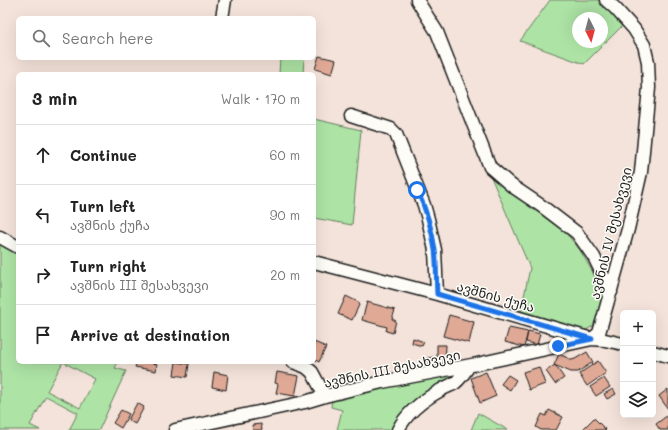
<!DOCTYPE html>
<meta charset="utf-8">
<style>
:root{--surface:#fff;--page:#f2f2f2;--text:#222;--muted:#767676;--line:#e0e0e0}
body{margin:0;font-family:Mali,"Noto Sans Georgian",sans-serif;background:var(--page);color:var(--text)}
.controls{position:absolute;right:12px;bottom:12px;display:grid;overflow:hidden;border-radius:6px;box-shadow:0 4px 16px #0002}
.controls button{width:36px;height:36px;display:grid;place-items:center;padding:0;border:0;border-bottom:1px solid var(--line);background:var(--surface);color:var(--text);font:20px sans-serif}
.compass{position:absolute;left:572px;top:12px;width:36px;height:36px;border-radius:50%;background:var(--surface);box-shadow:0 4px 16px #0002;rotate:174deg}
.stop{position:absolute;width:12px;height:12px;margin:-9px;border:3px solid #1a73e8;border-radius:50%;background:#fff}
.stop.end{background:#1a73e8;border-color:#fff;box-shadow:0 1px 4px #0008}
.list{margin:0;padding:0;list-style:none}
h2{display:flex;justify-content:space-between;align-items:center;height:52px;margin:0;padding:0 16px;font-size:17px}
h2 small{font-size:13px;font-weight:400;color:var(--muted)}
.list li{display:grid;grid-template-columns:26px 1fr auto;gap:12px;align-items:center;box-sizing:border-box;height:60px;padding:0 16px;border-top:1px solid var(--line)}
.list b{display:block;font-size:15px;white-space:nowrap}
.list p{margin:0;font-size:13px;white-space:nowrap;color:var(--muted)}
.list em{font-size:13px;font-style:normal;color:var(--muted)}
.icon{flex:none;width:22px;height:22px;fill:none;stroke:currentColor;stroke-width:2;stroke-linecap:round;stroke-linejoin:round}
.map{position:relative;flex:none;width:668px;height:430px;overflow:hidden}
.search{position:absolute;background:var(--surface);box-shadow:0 4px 16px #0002;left:16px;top:16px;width:300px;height:44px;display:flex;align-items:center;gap:10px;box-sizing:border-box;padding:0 14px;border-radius:6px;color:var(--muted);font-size:15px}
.panel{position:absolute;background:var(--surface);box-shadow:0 4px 16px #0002;left:16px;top:72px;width:300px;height:292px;border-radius:6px}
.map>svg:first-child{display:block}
.green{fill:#ade3a5;stroke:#648060;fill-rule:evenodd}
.building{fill:#dfa996;stroke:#1c1c1c}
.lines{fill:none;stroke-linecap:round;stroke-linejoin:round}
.minor-casing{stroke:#1c1c1c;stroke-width:15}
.minor{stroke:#fdfcf7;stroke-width:12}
.route{stroke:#1a73e8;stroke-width:5}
.labels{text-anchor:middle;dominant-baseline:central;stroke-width:3;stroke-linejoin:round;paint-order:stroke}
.street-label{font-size:13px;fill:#1c1c1c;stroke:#fdfcf7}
</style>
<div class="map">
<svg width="668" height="430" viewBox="0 0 668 430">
<rect width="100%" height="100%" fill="#f4e3da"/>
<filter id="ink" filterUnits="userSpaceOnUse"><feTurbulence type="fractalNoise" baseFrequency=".025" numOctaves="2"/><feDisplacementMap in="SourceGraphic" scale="8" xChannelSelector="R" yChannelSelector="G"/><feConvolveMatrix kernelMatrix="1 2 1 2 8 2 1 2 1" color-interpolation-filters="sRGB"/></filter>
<g filter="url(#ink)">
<path class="green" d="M550 0H601L624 24 584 64 520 41ZM578 18H602V42H578Z
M280 58H304L303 74H279Z
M314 119 361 130 352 225 314 218Z
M488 170 501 185 566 233 580 250 593 273 604 295 601 306 593 326 586 330H577L520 315 530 268Z
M0 243 18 254V362H118L115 368 126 371 99 430H69L78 413 46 396 30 425 40 430H0ZM63 362 95 379 80 408 47 391Z
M459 371 393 430H337L342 410 331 407 332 398Z
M478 413 508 430H471Z"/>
<path class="building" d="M319 56 336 60 332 74 315 69Z
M346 296 360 303 352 320 338 314Z
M367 302 395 310 392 319 396 321 393 333 386 331 387 327 362 320Z
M449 315 474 322 469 343 443 336Z
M509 328 528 332 524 347 505 342Z
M528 331 540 334 537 345 526 342Z
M413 338 424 342 422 346 412 343Z
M314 342 326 347 319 362 314 359Z
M437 345H446L445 364H437Z
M587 352 593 362 578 372H571L554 365 559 354 572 360 575 359Z
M434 357 435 365 428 366 427 358Z
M598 361 606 373 587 386 579 374Z
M137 362H149L157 364 156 371 135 367Z
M176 362 189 364 187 377 174 375Z
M555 365 564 378 555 384 546 371Z
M539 367 545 384 529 390 523 372Z
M214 372 228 375 226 390 212 387Z
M277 372 299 376 295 396 276 393 278 384 275 383Z
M486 372 496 396 480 403 471 378Z
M508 375 516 380 510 390 501 384Z
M604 378 610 387 596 396 590 387Z
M613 389 616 394 607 399 604 394Z
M668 389V409L659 396Z
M137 403 144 407 135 424 128 420Z
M121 410 129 414 121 428 113 423Z
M549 410 563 417 556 430H541L536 427 542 414 546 416Z
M668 415V430H660L656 424Z
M594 418 606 430H582Z
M261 424 262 430H253L252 425Z"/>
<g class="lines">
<defs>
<path id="minor" d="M417 0 437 32 490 167 512 186 543 207 577 233 594 257 611 292
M222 18 225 0
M351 116 391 129 396 134 424 205 428 219 435 250 437 294
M0 237 18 247
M314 262 437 294 592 339 605 340 623 344
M653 352 668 356
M293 362 306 367 312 372 325 396
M175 430 305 402 325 396 382 382 477 364 592 339 599 333 628 229 641 172 649 88 648 62 644 45 634 29 615 8 606 0
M398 430C407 412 423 400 441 390 445 387 450 386 455 383 461 378 465 372 469 366"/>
</defs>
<use href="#minor" class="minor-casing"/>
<use href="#minor" class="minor"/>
</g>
</g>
<g class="lines" filter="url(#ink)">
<path class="route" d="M417 190C426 209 432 229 435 250 437 264 436 279 437 294L592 339 558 346"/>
</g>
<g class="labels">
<g class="street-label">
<text transform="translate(610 233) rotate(-76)">ავშნის IV შესახვევი</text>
<text transform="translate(496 296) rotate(16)">ავშნის ქუჩა</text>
<text transform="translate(392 368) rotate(-12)">ავშნის III შესახვევი</text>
</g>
</g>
</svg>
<div class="controls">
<button>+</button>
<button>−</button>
<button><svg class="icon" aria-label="layers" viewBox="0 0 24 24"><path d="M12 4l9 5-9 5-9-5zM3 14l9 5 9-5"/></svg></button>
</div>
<svg class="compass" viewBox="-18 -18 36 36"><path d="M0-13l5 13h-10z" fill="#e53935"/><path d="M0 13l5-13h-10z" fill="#767676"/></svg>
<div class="stop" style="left:417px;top:190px"></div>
<div class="stop end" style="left:558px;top:346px"></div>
<div class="search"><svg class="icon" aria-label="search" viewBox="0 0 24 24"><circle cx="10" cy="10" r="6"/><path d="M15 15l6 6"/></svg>Search here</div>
<section class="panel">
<h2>3 min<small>Walk · 170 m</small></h2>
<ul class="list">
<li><svg class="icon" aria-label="ahead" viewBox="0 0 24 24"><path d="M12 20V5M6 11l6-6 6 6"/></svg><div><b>Continue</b></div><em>60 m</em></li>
<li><svg class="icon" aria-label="left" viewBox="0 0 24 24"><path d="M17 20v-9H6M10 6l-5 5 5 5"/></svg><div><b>Turn left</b><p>ავშნის ქუჩა</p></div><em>90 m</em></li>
<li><svg class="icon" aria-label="right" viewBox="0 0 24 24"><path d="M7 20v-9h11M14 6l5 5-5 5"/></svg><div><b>Turn right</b><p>ავშნის III შესახვევი</p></div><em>20 m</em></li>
<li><svg class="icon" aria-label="arrive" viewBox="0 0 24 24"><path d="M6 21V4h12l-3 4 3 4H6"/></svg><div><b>Arrive at destination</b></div></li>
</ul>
</section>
</div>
